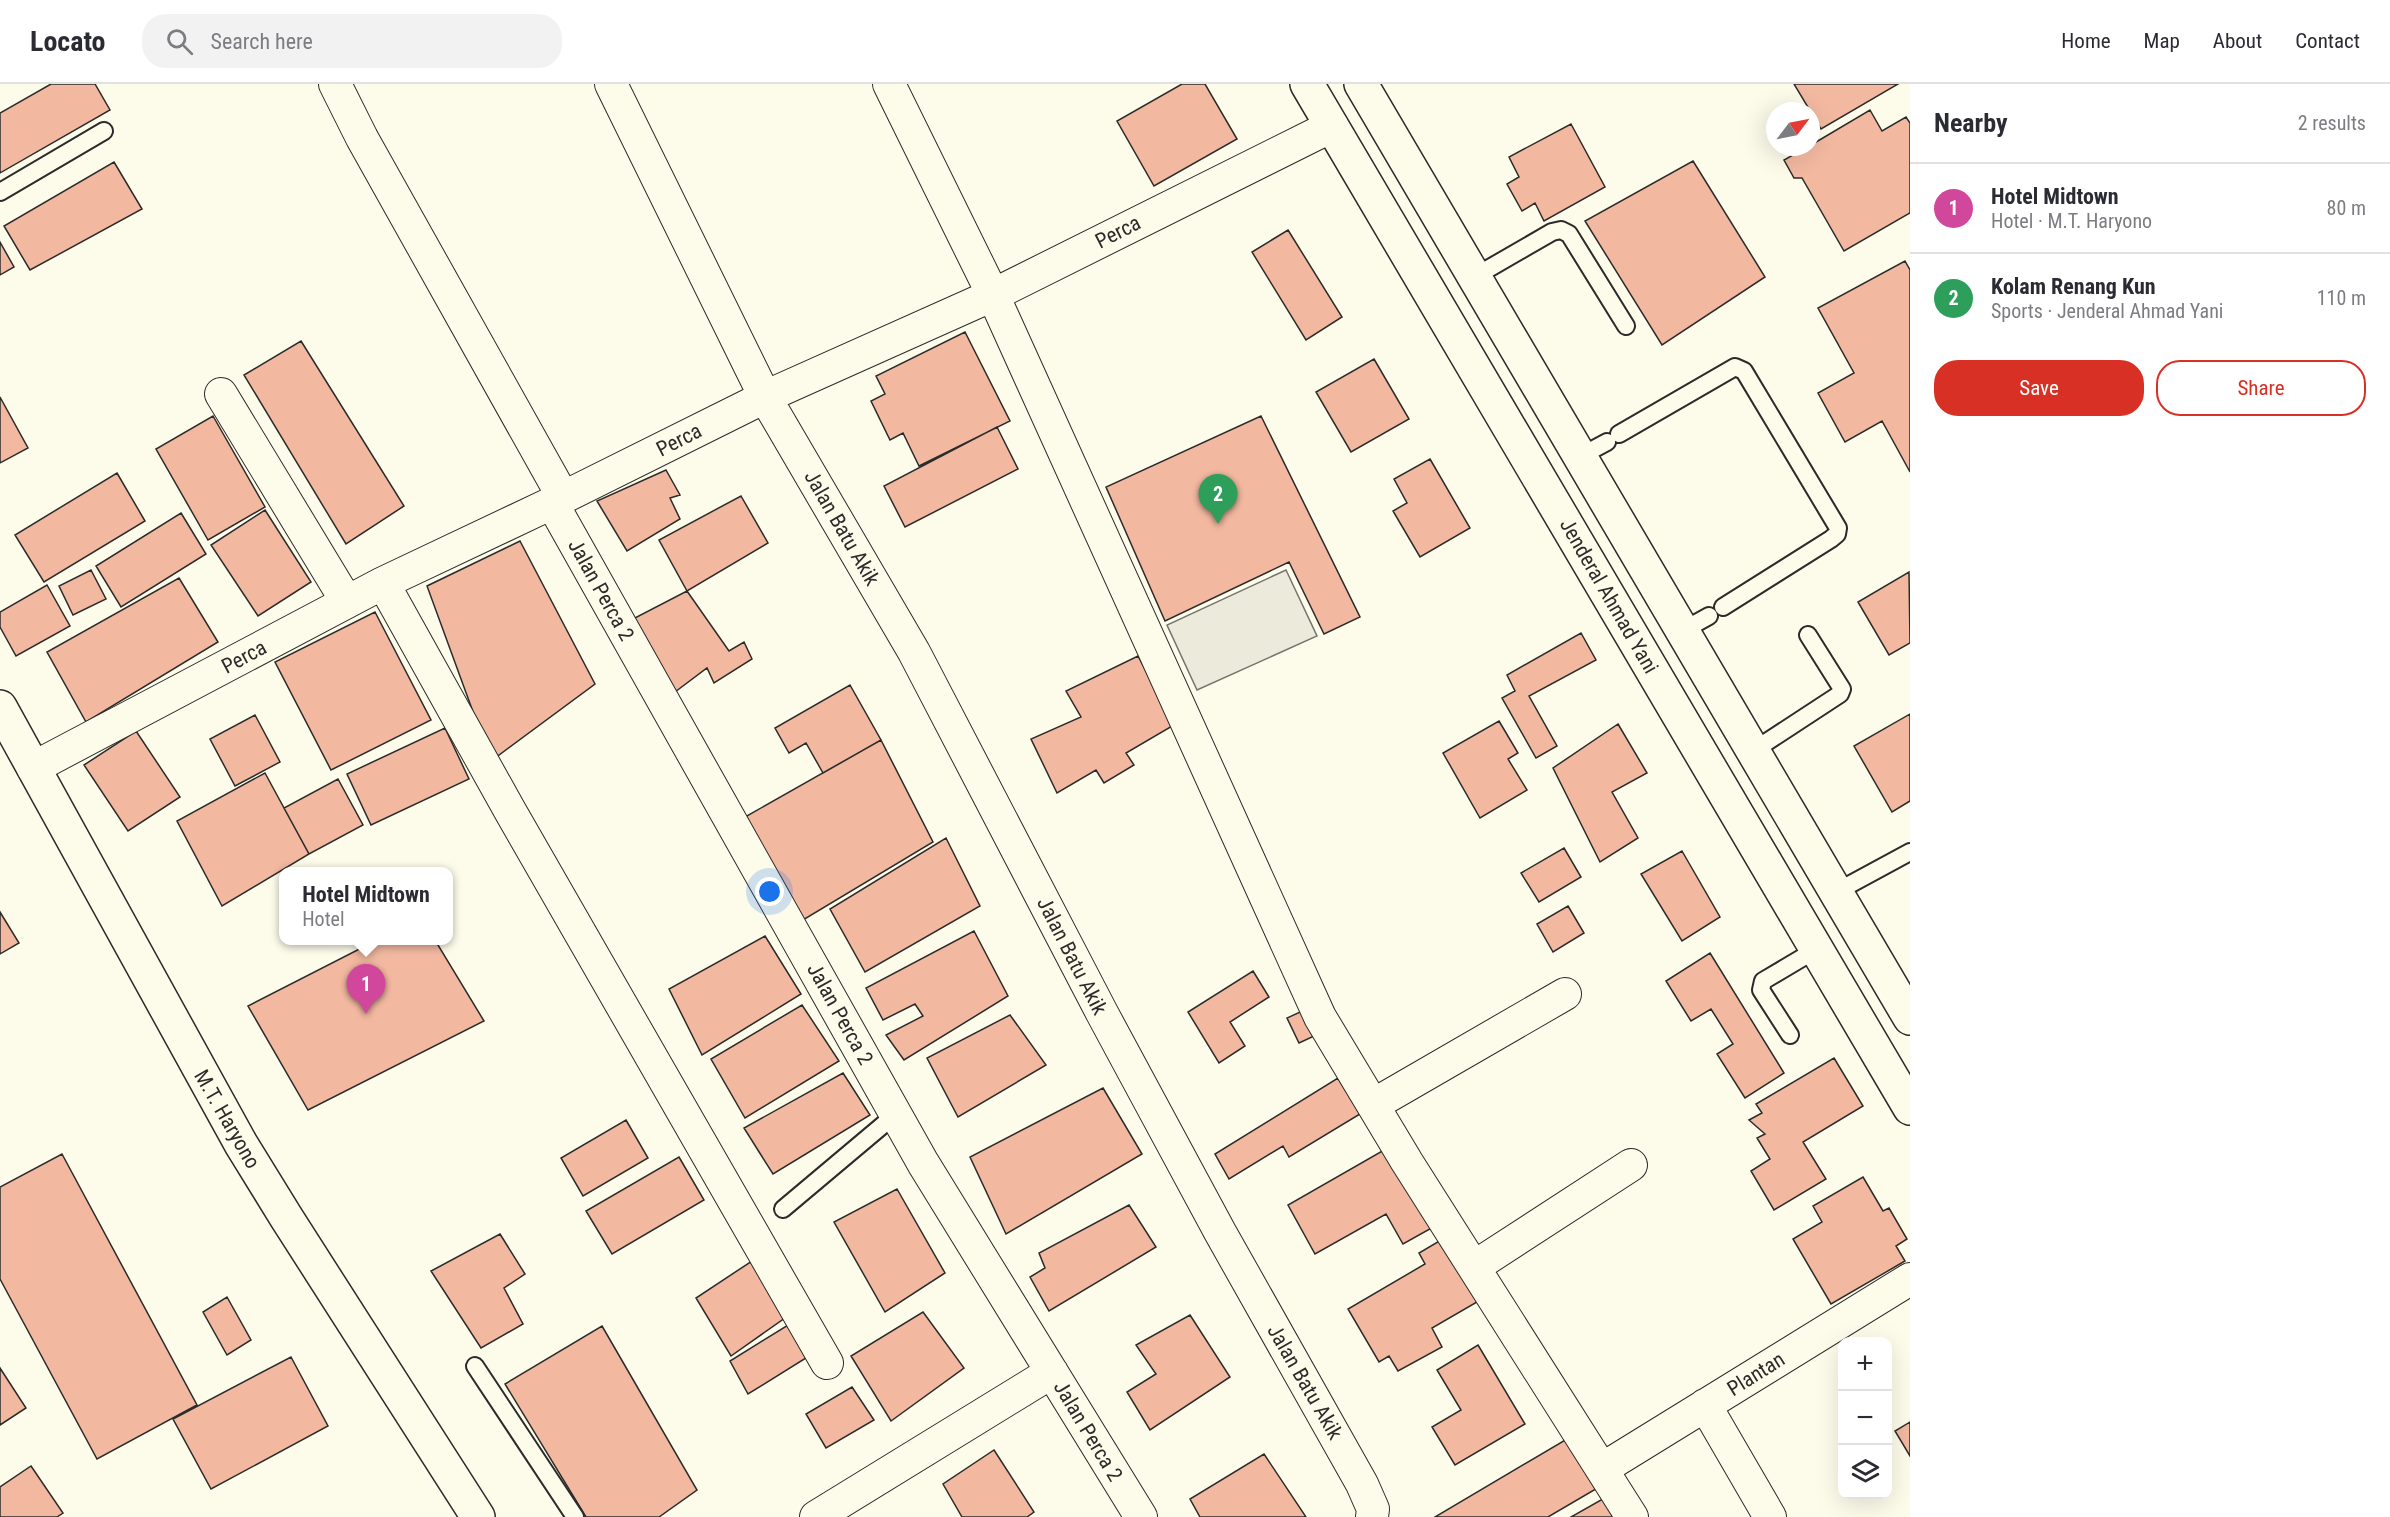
<!DOCTYPE html>
<meta charset="utf-8">
<style>
:root{--surface:#fff;--page:#f2f2f3;--text:#2b2b33;--muted:#7c7c81;--line:#e1e1e2;--accent:#d93025}
body{margin:0;font-family:"Roboto Condensed",sans-serif;background:var(--page);color:var(--text)}
.controls{position:absolute;right:18px;bottom:18px;display:grid;overflow:hidden;border-radius:12px;box-shadow:0 6px 24px #0002}
.controls button{width:54px;height:54px;display:grid;place-items:center;padding:0;border:0;border-bottom:2px solid var(--line);background:var(--surface);color:var(--text);font:30px sans-serif}
.compass{position:absolute;left:1766px;top:18px;width:54px;height:54px;border-radius:50%;background:var(--surface);box-shadow:0 6px 24px #0002;rotate:58deg}
.you{position:absolute;left:770px;top:808px;width:21px;height:21px;margin:-15px;border:4px solid #fff;border-radius:50%;background:#1a73e8;box-shadow:0 0 0 9px #1a73e833}
.badge{display:grid;place-items:center;width:39px;height:39px;border-radius:50%;background:var(--accent);color:#fff;font-size:20px;font-weight:700}
.pin{position:absolute;translate:-50% -50px;filter:drop-shadow(0 2px 3px #0008)}
.pin::after{content:'';position:absolute;top:32px;width:21px;height:18px;background:inherit;clip-path:polygon(0 0,100% 0,50% 100%)}
.popup{position:absolute;left:279px;top:783px;width:174px;height:78px;box-sizing:border-box;display:grid;place-content:center;border-radius:12px;background:var(--surface);filter:drop-shadow(0 2px 4px #0005);font-size:20px;white-space:nowrap;color:var(--muted)}
.popup b{font-size:22px;color:var(--text)}
.popup::after{content:'';position:absolute;left:50%;top:100%;margin-left:-12px;border:12px solid transparent;border-top-color:var(--surface)}
.list{margin:0;padding:0;list-style:none}
h2{display:flex;justify-content:space-between;align-items:center;height:78px;margin:0;padding:0 24px;font-size:26px}
h2 small{font-size:20px;font-weight:400;color:var(--muted)}
.list li{display:grid;grid-template-columns:39px 1fr auto;gap:18px;align-items:center;box-sizing:border-box;height:90px;padding:0 24px;border-top:2px solid var(--line)}
.list b{display:block;font-size:22px;white-space:nowrap}
.list p{margin:0;font-size:20px;white-space:nowrap;color:var(--muted)}
.list em{font-size:20px;font-style:normal;color:var(--muted)}
.actions{display:flex;gap:12px;padding:18px 24px}
.actions a{flex:1;padding:14px 0;border:2px solid var(--accent);border-radius:24px;text-align:center;font-size:21px;color:var(--accent)}
.actions .main{background:var(--accent);color:#fff}
.icon{flex:none;width:33px;height:33px;fill:none;stroke:currentColor;stroke-width:2;stroke-linecap:round;stroke-linejoin:round}
.map{position:relative;flex:none;width:1910px;height:1433px;overflow:hidden}
header{display:flex;align-items:center;gap:36px;box-sizing:border-box;height:84px;padding:0 30px;background:var(--surface);border-bottom:2px solid var(--line)}
header strong{font-size:28px}
nav{display:flex;gap:33px;margin-inline-start:auto;font-size:21px}
.search{width:420px;height:54px;background:var(--page);display:flex;align-items:center;gap:15px;box-sizing:border-box;padding:0 21px;border-radius:24px;color:var(--muted);font-size:22px}
main{display:flex}
aside{flex:1;background:var(--surface)}
.map>svg:first-child{display:block}
.parking{fill:#eceadb;stroke:#74746e;stroke-width:1.5}
.building{fill:#f2b8a0;stroke:#2b2b2b;stroke-width:1.5}
.lines{fill:none;stroke-linecap:round;stroke-linejoin:round}
.service-casing{stroke:#2b2b2b;stroke-width:20}
.minor-casing{stroke:#2b2b2b;stroke-width:34}
.tertiary-casing{stroke:#2b2b2b;stroke-width:36}
.trunk-casing{stroke:#2b2b2b;stroke-width:36}
.service{stroke:#fdfbea;stroke-width:16}
.minor{stroke:#fdfbea;stroke-width:32}
.tertiary{stroke:#fdfbea;stroke-width:33}
.trunk{stroke:#fdfbea;stroke-width:33}
.labels{text-anchor:middle;dominant-baseline:central;stroke-width:4.5;stroke-linejoin:round;paint-order:stroke}
.street-label{font-size:21px;fill:#2b2b2b;stroke:#fdfbea}
</style>
<header>
<strong>Locato</strong>
<div class="search"><svg class="icon" aria-label="search" viewBox="0 0 24 24"><circle cx="10" cy="10" r="6"/><path d="M15 15l6 6"/></svg>Search here</div>
<nav><a>Home</a><a>Map</a><a>About</a><a>Contact</a></nav>
</header>
<main>
<div class="map">
<svg width="1910" height="1433" viewBox="0 0 1910 1433">
<rect width="100%" height="100%" fill="#fdfbea"/>
<path class="parking" d="M1286 486 1317 552 1197 606 1167 541Z"/>
<path class="building" d="M51 0H95L110 26 0 89V29Z
M1182 0H1205L1237 55 1154 102 1117 37Z
M1794 0H1898L1821 45Z
M1870 26 1882 47 1906 33 1910 39V129L1844 167 1802 94H1794L1784 76 1807 63H1811V61Z
M1571 40 1605 103 1544 137 1535 119 1522 127 1507 100 1519 93 1509 73Z
M1693 77 1765 193 1662 261 1585 137Z
M114 78 142 125 30 186 4 142Z
M1288 146 1342 233 1306 256 1252 168Z
M0 158 14 183 0 191Z
M1905 177 1910 186V388L1882 337 1845 358 1818 309 1854 289 1818 224Z
M965 248 1010 337 919 382 903 349 890 356 871 317 885 310 876 292Z
M301 257 404 422 346 460 244 291Z
M1374 275 1409 335 1351 368 1316 308Z
M0 313 28 364 0 379Z
M213 332 265 423 208 456 156 365Z
M1261 332 1360 533 1324 550 1289 478 1165 537 1106 403Z
M997 343 1018 385 905 443 884 402Z
M1430 375 1470 444 1420 473 1393 427 1407 419 1394 395Z
M666 386 680 411 670 414 680 435 627 467 597 417Z
M117 389 145 437 44 498 15 451Z
M741 412 768 459 687 507 659 456Z
M265 426 311 498 258 532 211 461Z
M181 429 206 470 121 523 96 482Z
M520 457 595 600 491 677 427 502Z
M91 486 106 515 73 531 59 502Z
M1909 488 1910 559 1889 571 1858 518Z
M179 494 218 558 86 638 47 568Z
M47 501 70 542 16 572 0 543V528Z
M687 507 729 567 744 558 752 575 714 599 707 584 671 611 629 537Z
M375 528 431 636 331 686 275 578Z
M1581 549 1596 576 1529 612 1557 662 1536 674 1502 614 1515 607 1507 591Z
M1138 572 1174 641 1126 669 1134 681 1104 699 1096 686 1057 709 1031 655 1081 633 1066 607Z
M850 601 881 656 823 689 806 659 789 669 775 644Z
M1910 630V717L1892 728 1854 662Z
M255 631 280 678 235 702 210 655Z
M1499 637 1518 669 1508 675 1527 706 1480 734 1443 669Z
M1618 640 1647 689 1612 708 1638 754 1600 778 1553 684Z
M445 644 469 695 371 741 347 690Z
M136 647 180 713 128 747 84 681Z
M881 656 933 758 803 836 745 733Z
M265 689 309 770 222 822 177 737Z
M338 695 363 741 309 770 284 724Z
M946 754 980 822 865 888 830 825Z
M1564 764 1581 793 1539 818 1521 789Z
M1682 767 1720 833 1682 857 1641 790Z
M1568 822 1584 849 1553 868 1537 840Z
M0 828 19 859 0 870Z
M974 847 1008 912 904 976 886 951 923 932 915 920 883 936 866 904Z
M765 852 801 910 702 971 669 905Z
M377 856H435L484 937 308 1026 248 922Z
M1710 869 1784 989 1745 1014 1717 970 1733 960 1711 925 1691 937 1666 897Z
M1253 887 1269 913 1230 938 1245 962 1219 979 1188 928Z
M802 921 839 977 745 1034 711 975Z
M1311 923 1323 948 1299 959 1287 934Z
M1010 931 1046 981 958 1033 927 974Z
M1834 974 1863 1022 1803 1058 1826 1095 1774 1126 1751 1087 1770 1075 1757 1054 1765 1050 1749 1036 1762 1029 1756 1020Z
M843 989 870 1031 773 1090 744 1044Z
M1338 994 1360 1030 1289 1073 1283 1062 1229 1095 1215 1070Z
M1103 1004 1142 1070 1006 1150 970 1073Z
M626 1036 648 1074 583 1112 561 1074Z
M1391 1062 1437 1141 1403 1160 1386 1130 1315 1170 1288 1121Z
M62 1070 197 1321 97 1375 0 1195V1103Z
M679 1073 704 1116 612 1170 586 1127Z
M1863 1093 1883 1127 1889 1124 1907 1155 1896 1162 1905 1177 1831 1220 1793 1155 1822 1138 1813 1122Z
M897 1105 945 1189 885 1228 834 1138Z
M1129 1121 1156 1163 1049 1227 1030 1193 1045 1184 1039 1169Z
M500 1150 525 1190 504 1204 523 1240 481 1264 431 1187Z
M1441 1156 1477 1218 1432 1244 1442 1263 1398 1287 1389 1272 1379 1278 1348 1225 1425 1180 1419 1169Z
M755 1175 792 1229 731 1272 696 1214Z
M227 1213 251 1256 227 1271 203 1228Z
M923 1228 964 1284 891 1337 851 1272Z
M1190 1231 1230 1293 1150 1346 1127 1308 1156 1290 1136 1261Z
M793 1238 814 1269 748 1310 730 1277Z
M602 1242 697 1406 659 1433H586L505 1300Z
M1478 1261 1525 1340 1455 1381 1432 1343 1461 1326 1437 1286Z
M291 1273 328 1342 211 1405 173 1335Z
M0 1284 26 1324 0 1341Z
M852 1303 874 1336 826 1364 806 1330Z
M1910 1338V1372L1895 1347Z
M1572 1352 1601 1402 1548 1433H1435Z
M994 1366 1034 1428 1027 1433H962L943 1400Z
M1264 1370 1306 1433H1200L1190 1415Z
M31 1382 63 1429 57 1433H0V1403Z
M1608 1412 1620 1433H1571Z"/>
<g class="lines">
<defs>
<path id="service" d="M0 108 104 47
M1474 193 1552 148 1561 146 1569 150 1626 242
M1619 350 1735 283 1744 287 1838 444 1837 450 1831 455 1723 523
M1579 373 1607 358
M1682 547 1709 532
M1753 667 1840 610 1842 605 1808 551
M1836 808 1910 768
M1790 951 1761 906 1763 897 1817 865
M783 1125 896 1030
M475 1282 575 1433"/>
<path id="minor" d="M335 0 362 54 563 413
M611 0 765 313 914 568 1102 929 1220 1148 1362 1400 1373 1425 1372 1433
M889 0 993 211 1320 933 1407 1078 1632 1433
M221 310 347 518
M552 419 923 1079 1141 1433
M383 499 509 725 827 1279
M33 684 383 499 552 419 765 313 993 211 1332 42
M1373 1021 1565 910
M1474 1183 1631 1081
M1705 1321 1770 1433
M1602 1385 1910 1195
M816 1433 1052 1288"/>
<path id="tertiary" d="M0 623 241 1060 286 1133 478 1433"/>
<path id="trunk" d="M1307 0 1910 1024
M1361 0 1910 934"/>
</defs>
<use href="#service" class="service-casing"/>
<use href="#minor" class="minor-casing"/>
<use href="#tertiary" class="tertiary-casing"/>
<use href="#trunk" class="trunk-casing"/>
<use href="#service" class="service"/>
<use href="#minor" class="minor"/>
<use href="#tertiary" class="tertiary"/>
<use href="#trunk" class="trunk"/>
</g>
<g class="labels">
<g class="street-label">
<text transform="translate(1118 148) rotate(-27)">Perca</text>
<text transform="translate(679 356) rotate(-27)">Perca</text>
<text transform="translate(842 444) rotate(60)">Jalan Batu Akik</text>
<text transform="translate(601 506) rotate(61)">Jalan Perca 2</text>
<text transform="translate(1609 512) rotate(60)">Jenderal Ahmad Yani</text>
<text transform="translate(244 573) rotate(-28)">Perca</text>
<text transform="translate(1072 872) rotate(63)">Jalan Batu Akik</text>
<text transform="translate(840 930) rotate(61)">Jalan Perca 2</text>
<text transform="translate(227 1035) rotate(60)">M.T. Haryono</text>
<text transform="translate(1756 1290) rotate(-32)">Plantan</text>
<text transform="translate(1305 1298) rotate(60)">Jalan Batu Akik</text>
<text transform="translate(1088 1347) rotate(59)">Jalan Perca 2</text>
</g>
</g>
</svg>
<div class="controls">
<button>+</button>
<button>−</button>
<button><svg class="icon" aria-label="layers" viewBox="0 0 24 24"><path d="M12 4l9 5-9 5-9-5zM3 14l9 5 9-5"/></svg></button>
</div>
<svg class="compass" viewBox="-18 -18 36 36"><path d="M0-13l5 13h-10z" fill="#e53935"/><path d="M0 13l5-13h-10z" fill="#7c7c81"/></svg>
<div class="you"></div>
<div class="pin badge" style="left:366px;top:930px;background:#d1479c">1</div>
<div class="popup"><b>Hotel Midtown</b>Hotel</div>
<div class="pin badge" style="left:1218px;top:440px;background:#2e9e5b">2</div>
</div>
<aside>
<h2>Nearby<small>2 results</small></h2>
<ul class="list">
<li><span class="badge" style="background:#d1479c">1</span><div><b>Hotel Midtown</b><p>Hotel · M.T. Haryono</p></div><em>80 m</em></li>
<li><span class="badge" style="background:#2e9e5b">2</span><div><b>Kolam Renang Kun</b><p>Sports · Jenderal Ahmad Yani</p></div><em>110 m</em></li>
</ul>
<div class="actions"><a class="main">Save</a><a>Share</a></div>
</aside>
</main>
